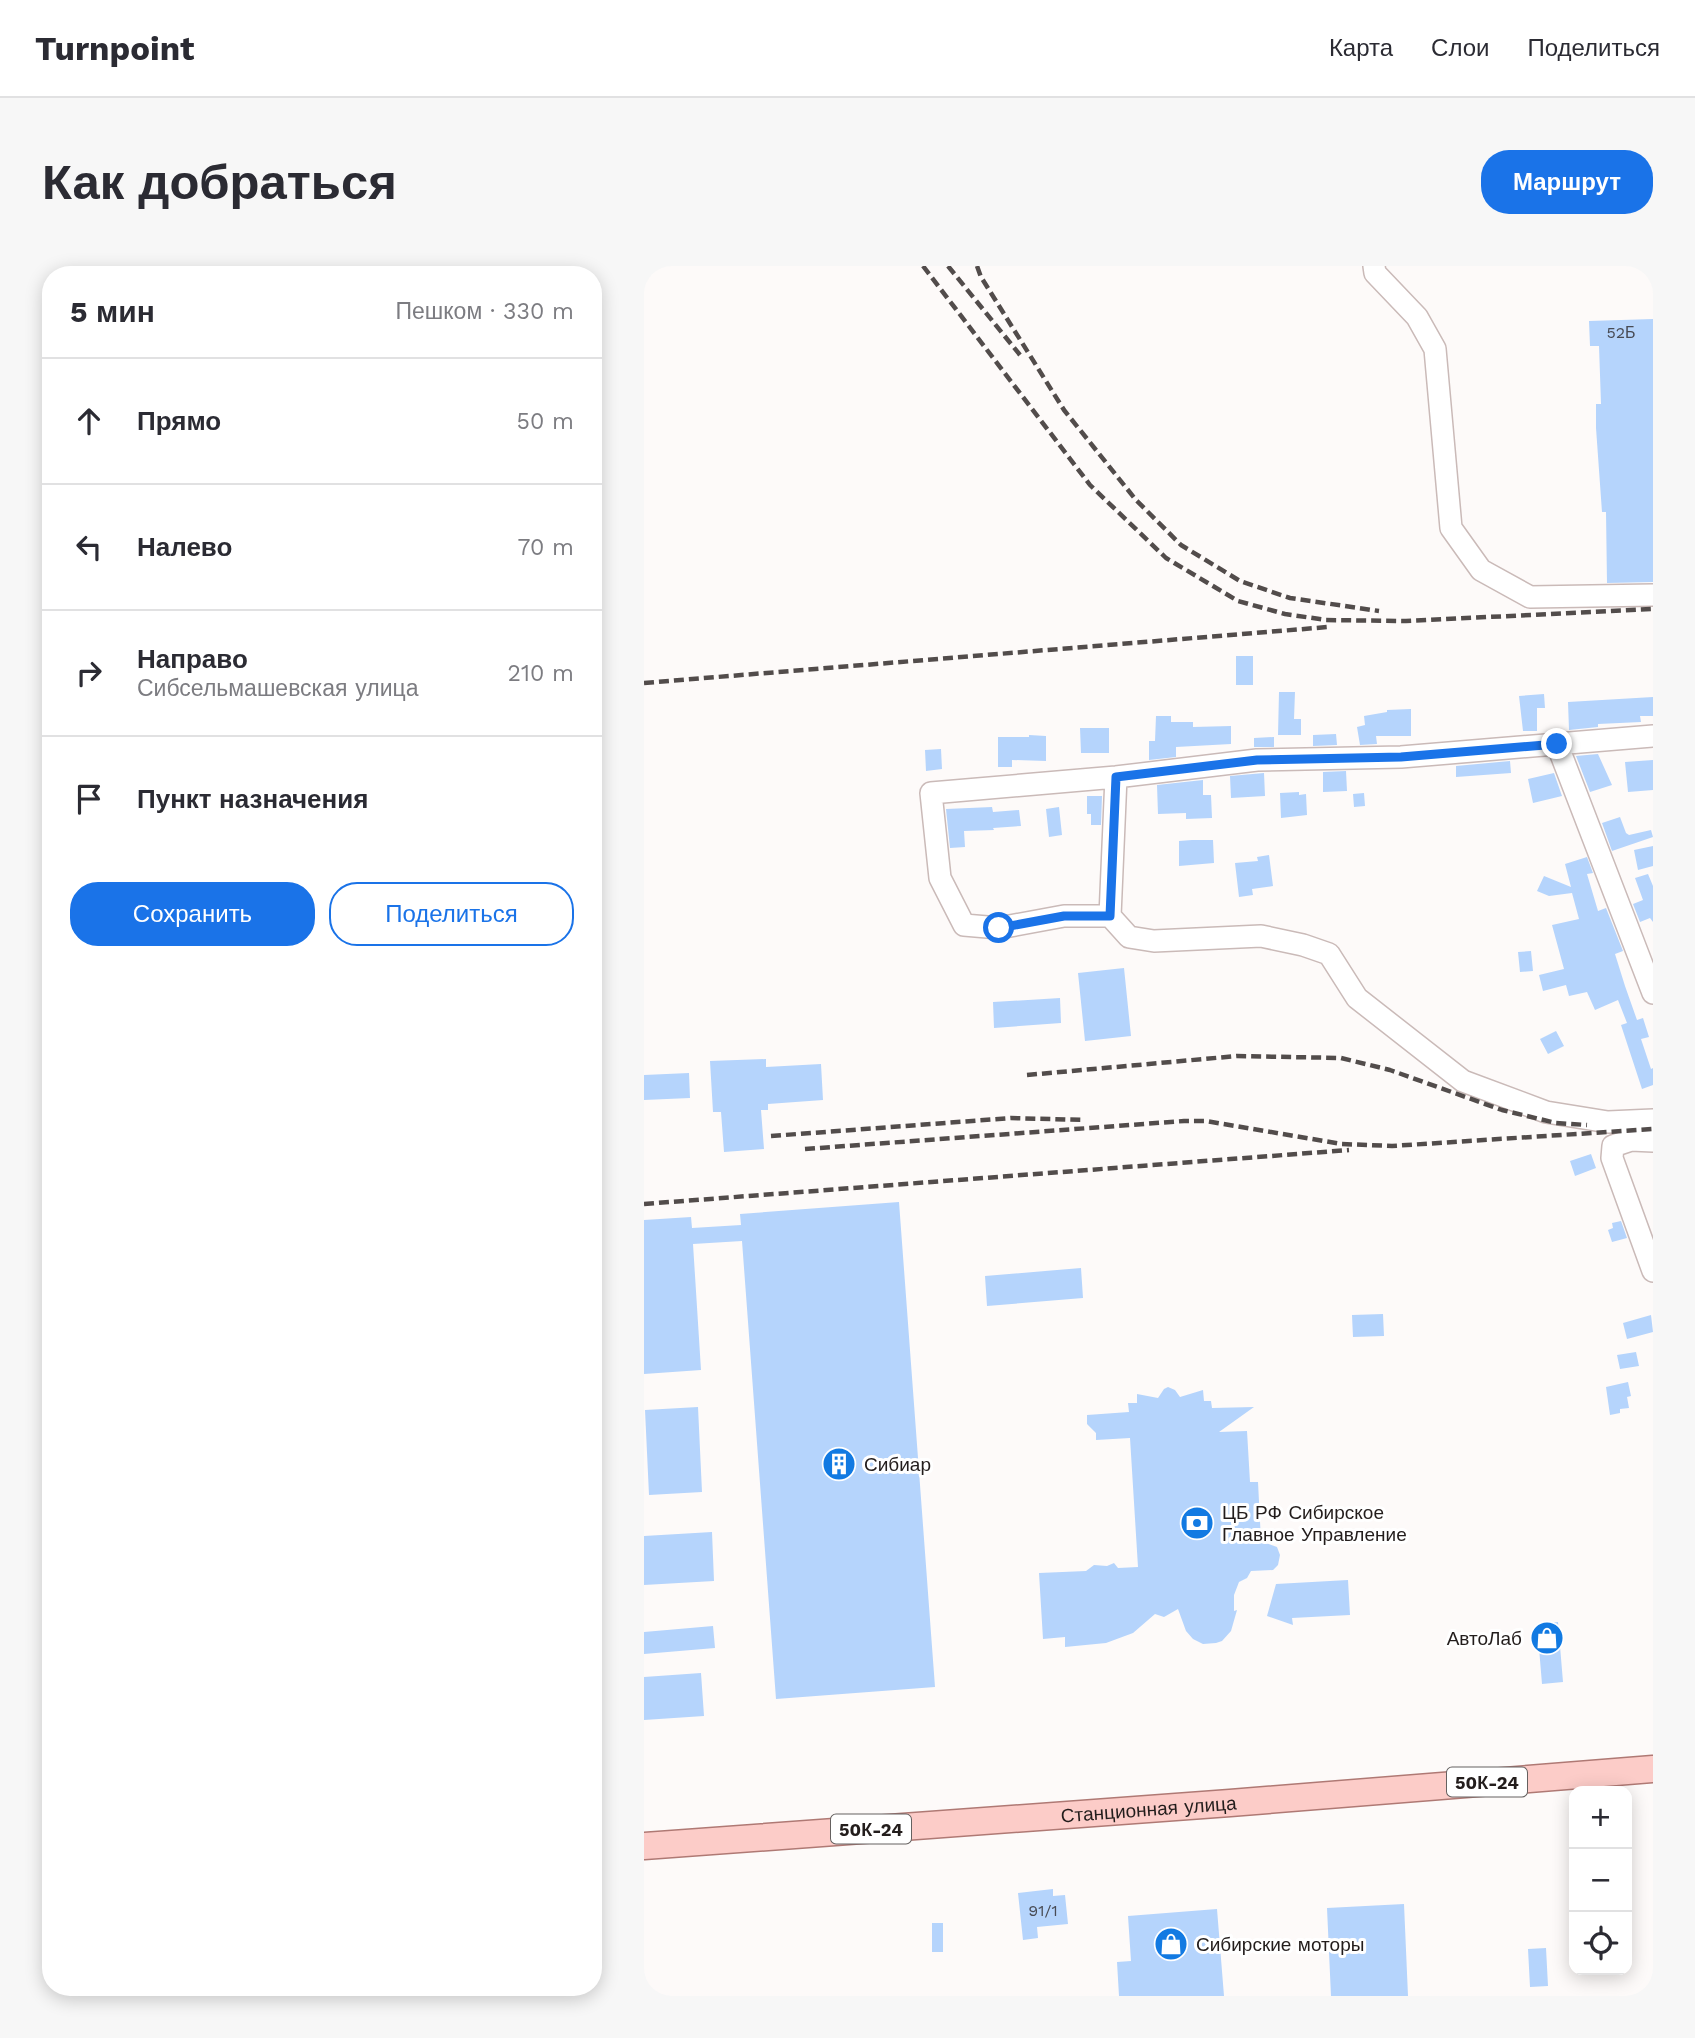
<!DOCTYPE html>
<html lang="ru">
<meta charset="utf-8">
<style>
:root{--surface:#fff;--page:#f7f7f7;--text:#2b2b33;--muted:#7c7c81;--line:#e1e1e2;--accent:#1a73e8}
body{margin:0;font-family:"Work Sans",sans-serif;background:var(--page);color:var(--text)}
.controls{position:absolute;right:21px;bottom:21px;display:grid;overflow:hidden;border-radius:14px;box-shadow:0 4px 18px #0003}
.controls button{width:63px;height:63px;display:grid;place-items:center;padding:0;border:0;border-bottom:2px solid var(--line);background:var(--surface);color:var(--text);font:35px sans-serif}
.stop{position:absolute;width:21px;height:21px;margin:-16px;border:5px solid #1a73e8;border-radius:50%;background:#fff}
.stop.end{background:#1a73e8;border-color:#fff;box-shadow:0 2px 7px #0008}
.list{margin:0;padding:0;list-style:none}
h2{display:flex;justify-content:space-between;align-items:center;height:91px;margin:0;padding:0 28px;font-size:30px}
h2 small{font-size:23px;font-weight:400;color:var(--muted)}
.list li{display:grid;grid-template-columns:46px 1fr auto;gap:21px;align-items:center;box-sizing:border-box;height:126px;padding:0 28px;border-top:2px solid var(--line)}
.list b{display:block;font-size:26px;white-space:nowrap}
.list p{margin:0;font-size:23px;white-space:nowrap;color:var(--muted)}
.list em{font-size:23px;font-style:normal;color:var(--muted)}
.actions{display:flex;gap:14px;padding:21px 28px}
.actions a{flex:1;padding:16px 0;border:2px solid var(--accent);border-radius:28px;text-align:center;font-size:24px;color:var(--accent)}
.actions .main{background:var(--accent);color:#fff}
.icon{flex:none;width:38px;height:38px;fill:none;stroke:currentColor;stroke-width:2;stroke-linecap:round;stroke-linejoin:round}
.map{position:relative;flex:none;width:1009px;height:1730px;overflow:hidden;border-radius:28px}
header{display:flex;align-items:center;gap:42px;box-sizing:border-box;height:98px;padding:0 35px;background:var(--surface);border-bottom:2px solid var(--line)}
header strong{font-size:33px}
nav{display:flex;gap:38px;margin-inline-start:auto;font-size:24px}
.intro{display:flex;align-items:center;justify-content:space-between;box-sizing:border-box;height:168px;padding:0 42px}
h1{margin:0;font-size:49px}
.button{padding:18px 32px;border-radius:28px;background:var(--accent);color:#fff;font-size:24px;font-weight:700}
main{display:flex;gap:42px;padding:0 42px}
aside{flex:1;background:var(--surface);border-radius:28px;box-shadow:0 4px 18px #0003}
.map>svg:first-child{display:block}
.building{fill:#b5d4fc}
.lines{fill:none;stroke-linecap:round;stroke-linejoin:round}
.minor-casing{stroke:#cabab8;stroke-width:24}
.major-casing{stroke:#af7974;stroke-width:29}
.minor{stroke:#fff;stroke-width:21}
.major{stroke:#fcccc8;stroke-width:26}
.rail{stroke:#524c4b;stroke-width:4.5;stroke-dasharray:10 5;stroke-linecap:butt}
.route{stroke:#1a73e8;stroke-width:9}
.labels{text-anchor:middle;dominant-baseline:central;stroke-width:6;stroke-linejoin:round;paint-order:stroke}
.number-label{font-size:16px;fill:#484b54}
.shield{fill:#fff;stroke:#656160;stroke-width:2}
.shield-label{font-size:18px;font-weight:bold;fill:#231d1c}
.poi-label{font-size:19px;fill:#231d1c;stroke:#fff;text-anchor:start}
.street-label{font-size:19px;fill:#231d1c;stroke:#fff}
</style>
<header>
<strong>Turnpoint</strong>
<nav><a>Карта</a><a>Слои</a><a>Поделиться</a></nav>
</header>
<div class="intro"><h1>Как добраться</h1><a class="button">Маршрут</a></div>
<main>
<aside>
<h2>5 мин<small>Пешком · 330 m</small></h2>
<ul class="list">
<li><svg class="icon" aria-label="ahead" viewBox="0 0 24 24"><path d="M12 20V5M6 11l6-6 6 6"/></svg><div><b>Прямо</b></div><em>50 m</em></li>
<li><svg class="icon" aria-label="left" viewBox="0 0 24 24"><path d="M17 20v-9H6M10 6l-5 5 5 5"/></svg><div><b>Налево</b></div><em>70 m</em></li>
<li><svg class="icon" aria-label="right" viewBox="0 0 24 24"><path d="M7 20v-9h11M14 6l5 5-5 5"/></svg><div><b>Направо</b><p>Сибсельмашевская улица</p></div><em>210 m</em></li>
<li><svg class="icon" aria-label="arrive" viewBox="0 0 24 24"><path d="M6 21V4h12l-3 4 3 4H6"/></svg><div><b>Пункт назначения</b></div></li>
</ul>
<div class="actions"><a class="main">Сохранить</a><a>Поделиться</a></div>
</aside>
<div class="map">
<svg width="1009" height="1730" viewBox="0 0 1009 1730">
<rect width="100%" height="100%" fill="#fdfaf9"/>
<path class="building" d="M1009 53V316L963 317 962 246H958L952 162V138H957L955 80H946L945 55Z
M592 390H609V419H592Z
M635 426H651L650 453H657V469H634Z
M900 428 901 442H893V465H879L875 430Z
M1009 431V450H996L997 456 954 458V461L925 464 924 436Z
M767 443V470H732L733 478 716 479 713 461 721 459 720 450 743 446V444Z
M512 450H527V456H549V461L587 460V478L532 481V491L505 494V475H511Z
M436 462H465V487H437Z
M692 468 693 479 669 480V469Z
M385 469 402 470V495L368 494V501H354V471H385Z
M630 471V481H610V472Z
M297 483 298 503 282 505 281 484Z
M954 488 968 519 946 526 932 490Z
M1009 494V524L984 526 981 496Z
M866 495 867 507 812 511V500Z
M702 505 703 525 679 526V506Z
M620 507 621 530 587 532 586 510Z
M910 507 918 530 889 537 884 513Z
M559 514V529H567L568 552 542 553V547L514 548 513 519Z
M655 526V529L662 528 663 549 637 552 636 527Z
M720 527 721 540 710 541 709 528Z
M443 530H458L457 559H447V548H443Z
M348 541 349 546 375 544 377 560 349 562 350 564 320 565 321 581 306 582 302 543Z
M415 541 418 569 405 571 402 543Z
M976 551 982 567 985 569 1007 564 1009 571 968 585 958 557Z
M548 574H569L570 597 535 600V575Z
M1009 580V600L994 604 990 584Z
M625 589 629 620 608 623 609 629 595 631 591 597 614 595 613 591Z
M943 591 949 607 943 608 954 645 962 642 979 685 971 688 981 720 993 754 999 752 1005 771 997 773 1007 803 1009 802V819L998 823 977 759 983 757 974 734 951 744 943 726 925 730 922 719 899 725 895 709 920 703 908 659 935 653 928 627 905 630 893 625 900 610 927 621 921 598Z
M1004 608 1009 620V656L1006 652 996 656 989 638 999 634 991 612Z
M887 685 889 705 876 706 874 686Z
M480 702 487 770 441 775 434 707Z
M416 732 417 757 350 762 349 736Z
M912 765 920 780 904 788 896 773Z
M122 793V801L177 798 179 834 124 838V844H117L120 883 80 886 77 846H69L66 795Z
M45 807 46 832 0 834V809Z
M947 888 952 902 931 910 926 895Z
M255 936 291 1421 132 1433 98 975 49 978 57 1104 0 1108V954L47 951 48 962 97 959 96 948Z
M977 955 983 972 968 976 964 964 969 962 968 957Z
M437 1002 439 1032 343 1040 341 1010Z
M739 1048 740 1070 709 1071 708 1049Z
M1007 1049 1009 1066 983 1073 979 1057Z
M992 1086 995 1100 976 1103 973 1089Z
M984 1116 987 1130 983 1131 985 1142 976 1143V1147L966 1149 962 1121Z
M524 1121 531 1124 536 1131 559 1124 560 1135H567L568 1142 610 1141 575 1166 603 1165 606 1216H614L617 1275 633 1281 636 1289 634 1299 629 1304 607 1305 603 1312 595 1316 590 1329V1345L593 1344 587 1365 578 1375 572 1377 559 1378 549 1373 542 1365 534 1343 520 1351 511 1348 489 1367 462 1377 421 1381V1371L399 1373 395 1307 442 1305 450 1299 463 1300 470 1297 474 1302 494 1301 486 1172 452 1174V1167L443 1158V1149L485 1146 484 1137H493V1128L514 1132 520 1123Z
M54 1141 58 1226 5 1229 1 1144Z
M68 1266 70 1315 0 1319V1270Z
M704 1314 706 1349 648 1352 649 1359 623 1350 632 1318Z
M914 1356 919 1416 898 1418 893 1358Z
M69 1360 71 1382 0 1388V1366Z
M57 1407 60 1450 0 1454V1411Z
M409 1623V1630L421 1629 424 1658 393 1661 394 1672 379 1674 374 1627Z
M760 1638 764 1730H687L683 1642Z
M573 1643 580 1730H475L473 1696 487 1695 484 1650Z
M288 1657H299V1686H288Z
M902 1682 904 1720 886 1721 884 1683Z"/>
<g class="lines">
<defs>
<path id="minor" d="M730 0 731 7 773 51 791 83 807 262 837 304 886 331 1009 329
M1009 470 757 491 613 494 472 511 287 527 296 612 320 659 355 662 420 650H466L485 671 510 675 617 670 659 679 685 688 713 732 819 815 902 846 964 856 1009 854
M913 478 1009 727
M466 650 472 511
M1009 875 987 874 969 880 968 892 1009 1005"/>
<g id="major">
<path id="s1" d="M0 1580 586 1537 1009 1503"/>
</g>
</defs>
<use href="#minor" class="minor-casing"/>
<use href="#major" class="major-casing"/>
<use href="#minor" class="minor"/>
<use href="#major" class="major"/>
<path class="rail" d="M279 0 446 219 522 292 594 335 641 348 682 354 762 355 1009 343
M304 0 376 89
M333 0 337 11 420 144 492 234 537 279 596 315 646 332 735 345
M0 417 684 361
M383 809 593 790 697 792 746 804 858 844 912 857 943 859
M127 870 367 852 441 854
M161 883 540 855H562L698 878 748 880 1009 863
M0 938 705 884"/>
</g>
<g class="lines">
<path class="route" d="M355 662 420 650H466L472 511 613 494 757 491 913 478"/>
</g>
<defs>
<symbol id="building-disc" viewBox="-11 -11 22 22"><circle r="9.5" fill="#127ae2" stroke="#fff"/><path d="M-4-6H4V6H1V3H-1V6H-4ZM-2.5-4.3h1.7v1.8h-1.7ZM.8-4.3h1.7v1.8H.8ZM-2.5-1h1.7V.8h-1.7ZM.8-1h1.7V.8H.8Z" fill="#fff"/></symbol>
<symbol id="bank-disc" viewBox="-11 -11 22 22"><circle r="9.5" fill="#127ae2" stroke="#fff"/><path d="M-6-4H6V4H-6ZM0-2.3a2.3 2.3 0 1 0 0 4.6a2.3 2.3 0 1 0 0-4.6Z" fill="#fff"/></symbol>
<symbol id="shop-disc" viewBox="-11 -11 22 22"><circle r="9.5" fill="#127ae2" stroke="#fff"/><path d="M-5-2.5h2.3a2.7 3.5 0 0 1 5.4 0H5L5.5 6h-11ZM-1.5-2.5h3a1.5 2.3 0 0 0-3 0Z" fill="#fff"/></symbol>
</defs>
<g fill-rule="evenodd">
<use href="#building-disc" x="176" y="1179" width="38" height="38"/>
<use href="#bank-disc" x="534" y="1238" width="38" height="38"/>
<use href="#shop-disc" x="884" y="1353" width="38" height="38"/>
<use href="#shop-disc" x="508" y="1659" width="38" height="38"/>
</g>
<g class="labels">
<g class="number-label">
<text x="977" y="66">52Б</text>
<text x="399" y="1644">91/1</text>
</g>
<g class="shield">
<rect x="803" y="1501.5" width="80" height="29" rx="5"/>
<rect x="187" y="1548.5" width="80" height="29" rx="5"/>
</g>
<g class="shield-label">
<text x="843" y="1516">50К-24</text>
<text x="227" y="1563">50К-24</text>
</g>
<g class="poi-label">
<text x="220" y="1198">Сибиар</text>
<text x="578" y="1246">ЦБ РФ Сибирское<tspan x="578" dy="22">Главное Управление</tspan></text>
<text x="878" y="1372" text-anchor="end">АвтоЛаб</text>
<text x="552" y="1678">Сибирские моторы</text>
</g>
<g class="street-label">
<text stroke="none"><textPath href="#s1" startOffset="506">Станционная улица</textPath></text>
</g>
</g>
</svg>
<div class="controls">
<button>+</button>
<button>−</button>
<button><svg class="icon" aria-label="locate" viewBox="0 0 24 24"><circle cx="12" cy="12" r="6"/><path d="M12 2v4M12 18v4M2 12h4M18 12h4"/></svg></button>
</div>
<div class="stop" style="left:355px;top:662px"></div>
<div class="stop end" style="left:913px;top:478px"></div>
</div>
</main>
